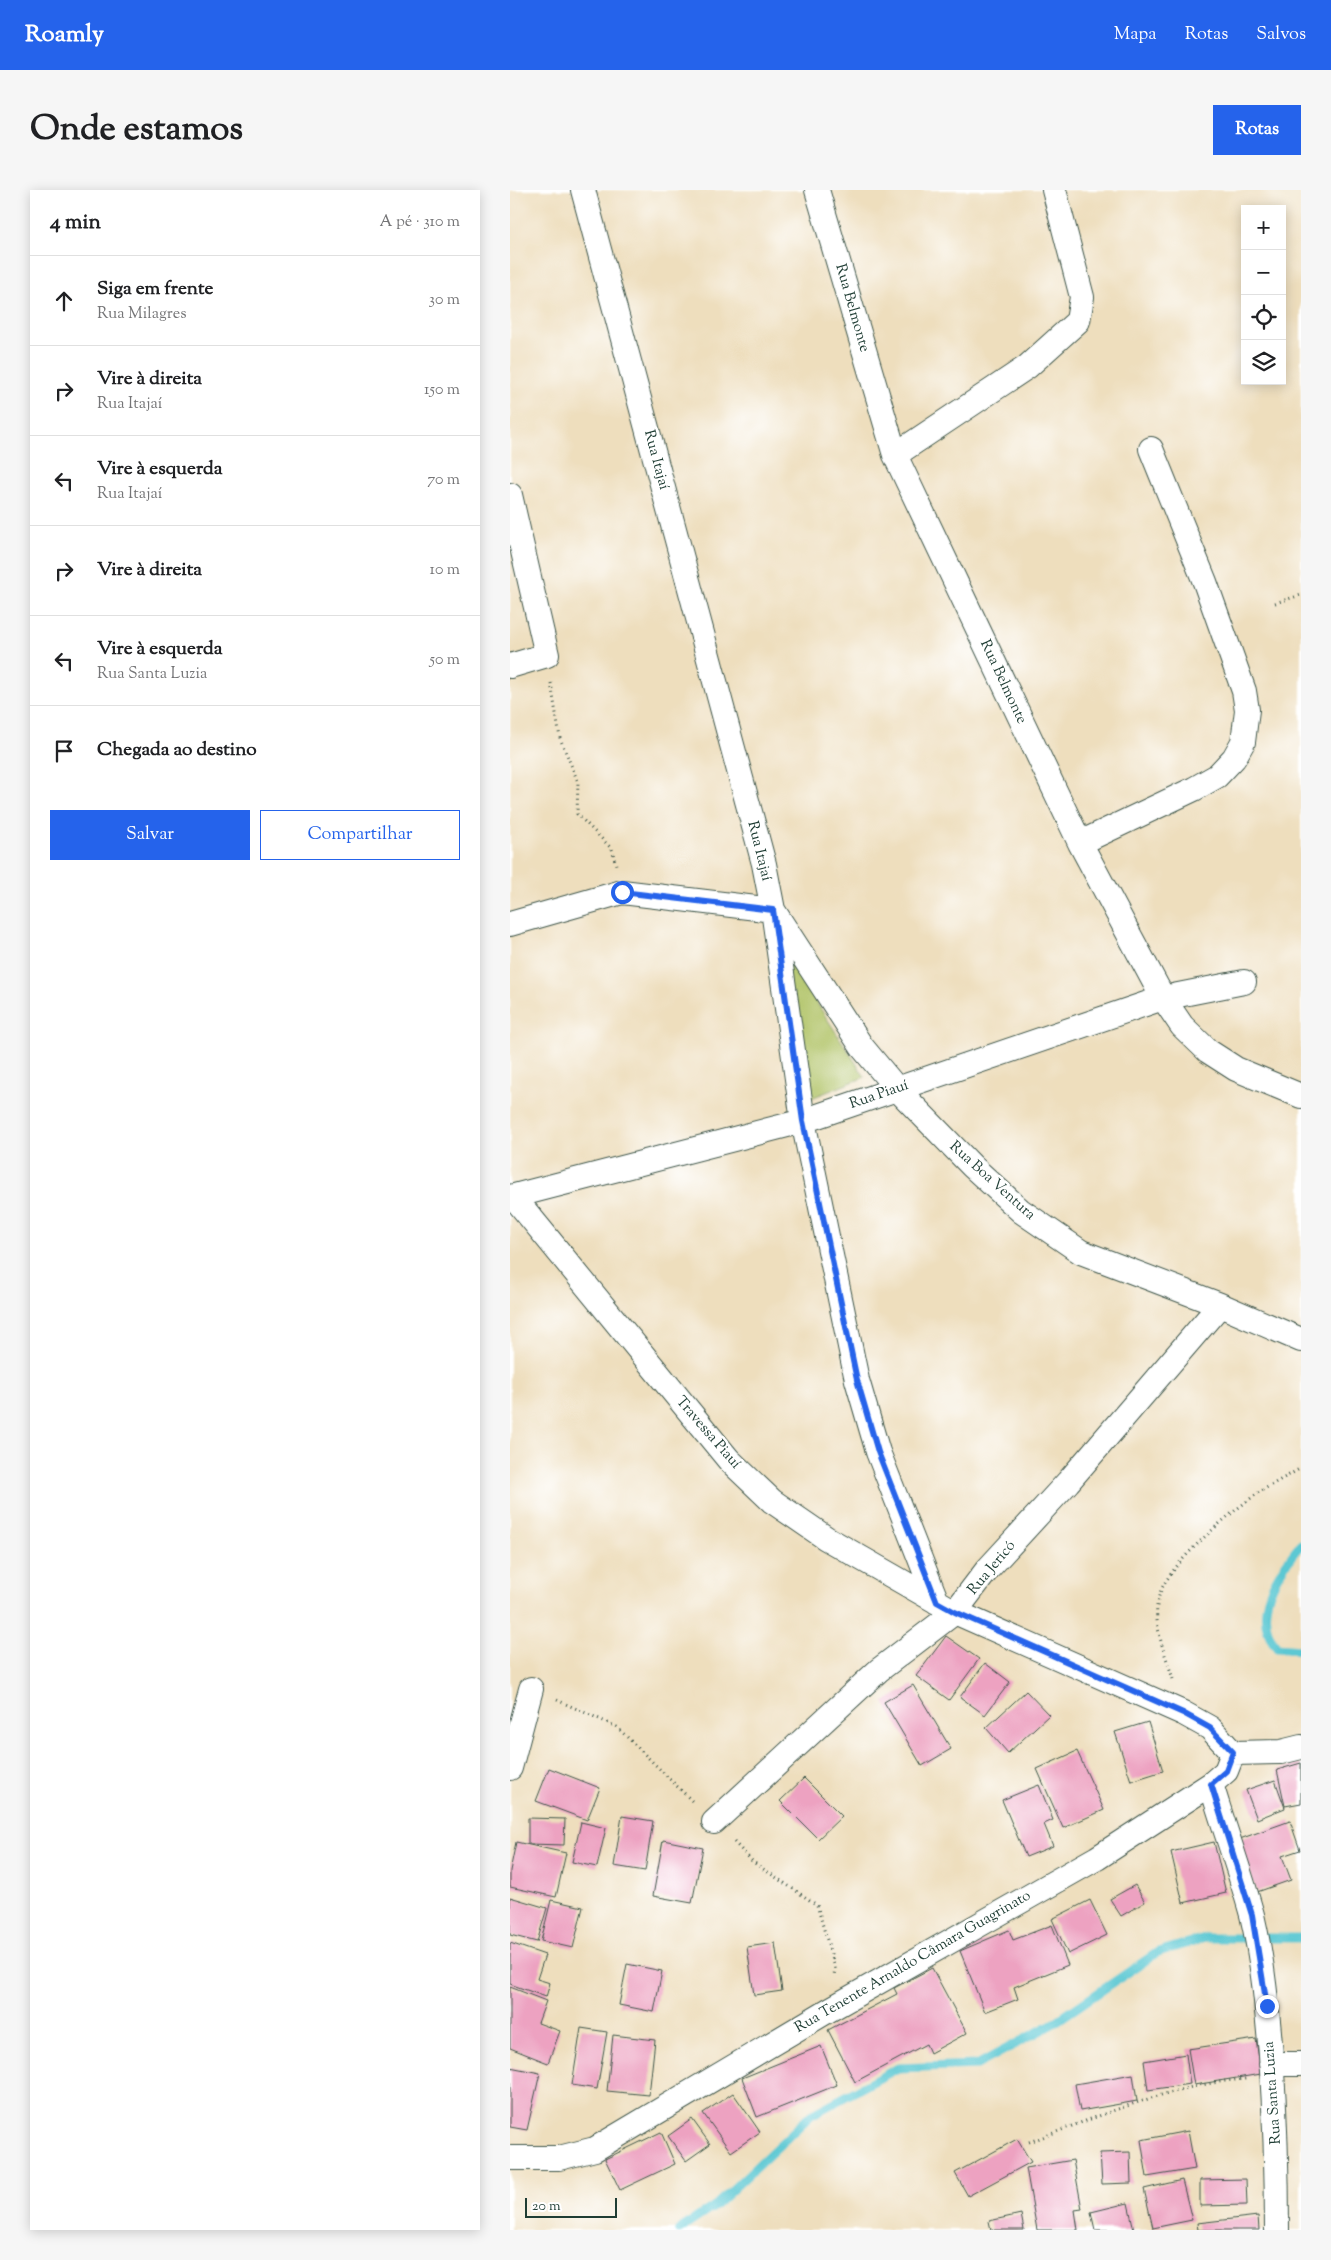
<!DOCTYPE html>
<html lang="pt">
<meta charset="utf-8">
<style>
:root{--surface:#fff;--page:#f6f6f6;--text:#202124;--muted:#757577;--line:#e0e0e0;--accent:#2563eb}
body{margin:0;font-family:"Sorts Mill Goudy",serif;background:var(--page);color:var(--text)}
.controls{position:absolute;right:15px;top:15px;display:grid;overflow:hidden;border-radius:0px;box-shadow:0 2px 12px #0003}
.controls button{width:45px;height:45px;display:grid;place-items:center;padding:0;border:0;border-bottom:1px solid var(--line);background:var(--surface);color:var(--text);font:25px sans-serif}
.scale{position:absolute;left:15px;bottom:12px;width:92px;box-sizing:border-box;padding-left:5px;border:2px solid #1f3d34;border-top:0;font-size:14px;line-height:18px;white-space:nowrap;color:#1f3d34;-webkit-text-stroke:4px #fff;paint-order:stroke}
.stop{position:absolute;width:15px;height:15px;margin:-11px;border:4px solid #2563eb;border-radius:50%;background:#fff}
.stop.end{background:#2563eb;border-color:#fff;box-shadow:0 1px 5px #0008}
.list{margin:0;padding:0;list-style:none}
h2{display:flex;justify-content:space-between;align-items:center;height:65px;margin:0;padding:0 20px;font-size:21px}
h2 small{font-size:16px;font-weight:400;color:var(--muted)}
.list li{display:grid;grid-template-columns:32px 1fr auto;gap:15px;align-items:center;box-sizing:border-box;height:90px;padding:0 20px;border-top:1px solid var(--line)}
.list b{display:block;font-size:19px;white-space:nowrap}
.list p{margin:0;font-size:16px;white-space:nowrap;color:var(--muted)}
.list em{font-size:16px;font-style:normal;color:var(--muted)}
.actions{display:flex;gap:10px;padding:15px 20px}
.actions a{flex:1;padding:11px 0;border:1px solid var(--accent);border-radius:0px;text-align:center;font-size:18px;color:var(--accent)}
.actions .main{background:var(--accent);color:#fff}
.icon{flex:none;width:28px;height:28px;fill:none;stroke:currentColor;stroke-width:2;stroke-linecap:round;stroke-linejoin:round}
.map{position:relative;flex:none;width:791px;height:2040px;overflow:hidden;border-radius:0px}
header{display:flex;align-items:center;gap:30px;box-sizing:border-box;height:70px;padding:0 25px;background:var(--accent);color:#fff}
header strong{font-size:24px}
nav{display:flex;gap:28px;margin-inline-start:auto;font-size:18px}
.intro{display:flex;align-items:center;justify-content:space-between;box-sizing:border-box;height:120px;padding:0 30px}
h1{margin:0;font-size:35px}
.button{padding:12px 22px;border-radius:0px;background:var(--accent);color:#fff;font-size:18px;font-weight:700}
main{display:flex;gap:30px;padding:0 30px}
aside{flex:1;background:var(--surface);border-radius:0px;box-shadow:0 2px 12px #0003}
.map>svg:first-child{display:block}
.green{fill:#b0c366;stroke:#68804d}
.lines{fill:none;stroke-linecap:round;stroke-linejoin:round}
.stream{stroke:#5cc8d3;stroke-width:9}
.building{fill:#eda2c1}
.street-casing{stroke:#3e5549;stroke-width:26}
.path{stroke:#3e5549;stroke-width:3;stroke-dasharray:1 4;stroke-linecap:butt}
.street{stroke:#fff;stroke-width:24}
.route{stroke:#2563eb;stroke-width:6}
.labels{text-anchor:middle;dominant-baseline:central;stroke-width:5;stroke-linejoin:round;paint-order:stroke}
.street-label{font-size:15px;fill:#1f3d34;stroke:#fff}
</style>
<header>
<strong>Roamly</strong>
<nav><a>Mapa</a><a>Rotas</a><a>Salvos</a></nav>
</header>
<div class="intro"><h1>Onde estamos</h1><a class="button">Rotas</a></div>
<main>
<aside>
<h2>4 min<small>A pé · 310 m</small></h2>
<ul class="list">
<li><svg class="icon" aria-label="ahead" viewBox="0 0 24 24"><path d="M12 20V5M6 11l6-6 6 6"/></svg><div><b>Siga em frente</b><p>Rua Milagres</p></div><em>30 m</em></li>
<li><svg class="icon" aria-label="right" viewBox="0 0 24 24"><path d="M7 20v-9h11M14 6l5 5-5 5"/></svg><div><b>Vire à direita</b><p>Rua Itajaí</p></div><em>150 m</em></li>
<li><svg class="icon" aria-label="left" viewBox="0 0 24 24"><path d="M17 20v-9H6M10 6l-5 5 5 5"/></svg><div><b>Vire à esquerda</b><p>Rua Itajaí</p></div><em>70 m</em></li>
<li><svg class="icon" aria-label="right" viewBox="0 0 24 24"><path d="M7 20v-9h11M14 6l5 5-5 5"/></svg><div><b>Vire à direita</b></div><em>10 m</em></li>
<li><svg class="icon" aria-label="left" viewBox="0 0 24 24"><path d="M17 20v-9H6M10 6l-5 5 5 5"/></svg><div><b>Vire à esquerda</b><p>Rua Santa Luzia</p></div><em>50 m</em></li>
<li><svg class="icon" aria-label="arrive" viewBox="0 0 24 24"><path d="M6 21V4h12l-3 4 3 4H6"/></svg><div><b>Chegada ao destino</b></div></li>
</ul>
<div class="actions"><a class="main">Salvar</a><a>Compartilhar</a></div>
</aside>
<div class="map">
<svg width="791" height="2040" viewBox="0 0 791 2040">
<rect width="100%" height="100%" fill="#fff"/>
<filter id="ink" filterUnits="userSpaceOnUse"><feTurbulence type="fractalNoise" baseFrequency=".02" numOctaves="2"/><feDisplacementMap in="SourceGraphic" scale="10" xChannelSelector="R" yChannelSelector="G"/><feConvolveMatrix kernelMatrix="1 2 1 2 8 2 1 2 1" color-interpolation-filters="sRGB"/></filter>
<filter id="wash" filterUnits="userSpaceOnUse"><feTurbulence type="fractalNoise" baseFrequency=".0096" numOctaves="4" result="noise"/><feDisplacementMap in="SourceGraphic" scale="20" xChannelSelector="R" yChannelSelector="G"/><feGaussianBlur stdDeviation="1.12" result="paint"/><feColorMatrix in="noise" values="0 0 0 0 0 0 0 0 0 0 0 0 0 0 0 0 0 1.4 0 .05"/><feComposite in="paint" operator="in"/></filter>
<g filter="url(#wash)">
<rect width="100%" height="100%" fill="#eedebd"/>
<path class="green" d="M273 761 355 887 296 910Z"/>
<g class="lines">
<path class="stream" d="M791 1354C768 1382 739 1422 767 1458L791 1460
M169 2040 206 2015 301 1925 388 1878 467 1875 544 1833 648 1762 695 1748H791"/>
</g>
<g id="blocks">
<path class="building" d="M436 1446 469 1469 439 1510 406 1486Z
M475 1473 500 1492 475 1525 450 1507Z
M403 1495 441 1559 412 1576 374 1512Z
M516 1501 539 1525 498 1563 476 1538Z
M638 1532 653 1581 621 1591 605 1542Z
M567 1561 594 1620 553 1638 527 1579Z
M791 1573V1613L775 1616 767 1580Z
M39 1578 90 1598 77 1630 26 1611Z
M294 1588 332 1626 308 1649 270 1611Z
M765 1590 775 1618 747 1629 736 1600Z
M529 1595 543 1630 534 1634 543 1656 516 1667 492 1610Z
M112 1626 143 1631 135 1681 104 1676Z
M18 1628 55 1629 54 1655 18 1654Z
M780 1631 790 1660 772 1666 781 1690 747 1702 727 1650Z
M71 1632 96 1638 87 1677 62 1672Z
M153 1650 193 1658 182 1713 143 1706Z
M6 1652 56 1663 46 1707 0 1697V1681Z
M704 1652 716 1703 673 1713 661 1662Z
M625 1695 635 1712 611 1726 600 1709Z
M0 1707 37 1718 27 1752 0 1745Z
M41 1710 73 1717 63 1758 31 1751Z
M580 1710 597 1745 558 1764 542 1729Z
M542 1735 558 1775 504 1797 508 1809 475 1822 450 1761 499 1740 503 1750Z
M0 1753 35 1765 27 1789 40 1793 36 1807 0 1794Z
M265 1753 272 1801 244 1805 237 1757Z
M117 1774 152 1781 144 1822 109 1815Z
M422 1778 457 1843 420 1863 416 1854 345 1892 318 1840 387 1804 384 1798Z
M0 1797 36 1811 28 1833 50 1841 38 1873 0 1858Z
M71 1838 97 1842 87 1899 62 1895Z
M103 1845 145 1850 139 1905 97 1901Z
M746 1849 751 1884 684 1895 678 1859Z
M311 1856 327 1895 247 1927 232 1888Z
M676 1864 680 1894 638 1900 634 1871Z
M0 1877 30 1883 17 1940 0 1937Z
M623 1884 627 1911 570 1921 565 1894Z
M223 1903 250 1942 221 1962 193 1923Z
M182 1929 200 1954 176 1971 158 1946Z
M678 1941 685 1979 637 1987 631 1950Z
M151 1942 165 1974 110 2000 95 1969Z
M507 1949 521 1972 458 2006 445 1983Z
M620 1962 621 1993 592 1994 590 1963Z
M563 1970 572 2019 565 2020 568 2040H527L516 1978Z
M736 1989 737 2015 690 2016V1990Z
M672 1990 682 2030 643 2038 634 1999Z
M618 2013 624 2040H585L581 2022Z
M511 2024 514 2040H481L479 2031Z
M748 2026 749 2040H688L687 2033Z"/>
</g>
</g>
<g filter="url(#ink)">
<use href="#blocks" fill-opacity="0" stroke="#3e5549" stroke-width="1"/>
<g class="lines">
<defs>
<path id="street" d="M73 0 254 674 263 720 293 931 347 1190 368 1262 427 1412
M307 0 385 265 570 653 653 808 672 836 698 861 726 879 791 906
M385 265 517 177 568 131 572 107 544 0
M0 305 37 465 0 476
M570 653 684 599 707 586 724 568 733 552 737 520 734 501 695 392 641 259
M0 734 112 702 263 720 352 857 387 899 462 976 511 1021 571 1062 710 1115 791 1150
M3 1006 219 1270 262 1311 316 1348 445 1422 673 1523 700 1538 723 1563
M0 1007 293 931 653 808 734 792
M0 1578 21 1499
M701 1594C714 1638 730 1681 742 1725 753 1771 757 1818 761 1865 765 1923 767 1981 767 2040
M204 1632 369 1480 445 1422 477 1380 558 1292 710 1115
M761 1874H791
M0 1968H49L85 1959 319 1820 587 1668 701 1594 716 1581 723 1563 771 1562 791 1557"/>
</defs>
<use href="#street" class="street-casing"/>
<path class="path" d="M765 413 791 405
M41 493 50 548 68 592 67 624 102 659 106 675
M663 1489C655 1463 640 1430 650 1403 661 1372 723 1320 751 1301 764 1293 778 1286 791 1278
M47 1510 107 1537 184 1613
M224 1652 243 1672 307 1715 325 1778 324 1786
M519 1952C589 1927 661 1894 736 1889"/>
<use href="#street" class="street"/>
</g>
</g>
<g class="lines" filter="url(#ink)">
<path class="route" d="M112 702 263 720 293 931 347 1190 368 1262 427 1412 445 1422 673 1523 700 1538 723 1562 716 1581 701 1594 742 1725 757 1816"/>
</g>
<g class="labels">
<g class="street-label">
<text transform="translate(342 118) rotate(74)">Rua Belmonte</text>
<text transform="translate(146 270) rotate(75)">Rua Itajaí</text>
<text transform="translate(493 492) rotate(65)">Rua Belmonte</text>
<text transform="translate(249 661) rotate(76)">Rua Itajaí</text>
<text transform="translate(369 905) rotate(-19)">Rua Piauí</text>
<text transform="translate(482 991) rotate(42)">Rua Boa Ventura</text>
<text transform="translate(198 1243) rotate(49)">Travessa Piauí</text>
<text transform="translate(482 1378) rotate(-50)">Rua Jericó</text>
<text transform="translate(403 1772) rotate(-30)">Rua Tenente Arnaldo Câmara Guagrinato</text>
<text transform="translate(763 1903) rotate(-94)">Rua Santa Luzia</text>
</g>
</g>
</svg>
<div class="controls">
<button>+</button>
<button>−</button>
<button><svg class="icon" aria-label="locate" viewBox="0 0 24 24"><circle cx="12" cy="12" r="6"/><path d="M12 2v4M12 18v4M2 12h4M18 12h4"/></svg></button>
<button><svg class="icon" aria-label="layers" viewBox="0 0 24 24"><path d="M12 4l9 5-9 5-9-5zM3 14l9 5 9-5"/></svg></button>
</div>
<div class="scale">20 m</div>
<div class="stop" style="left:112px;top:702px"></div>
<div class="stop end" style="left:757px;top:1816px"></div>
</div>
</main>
